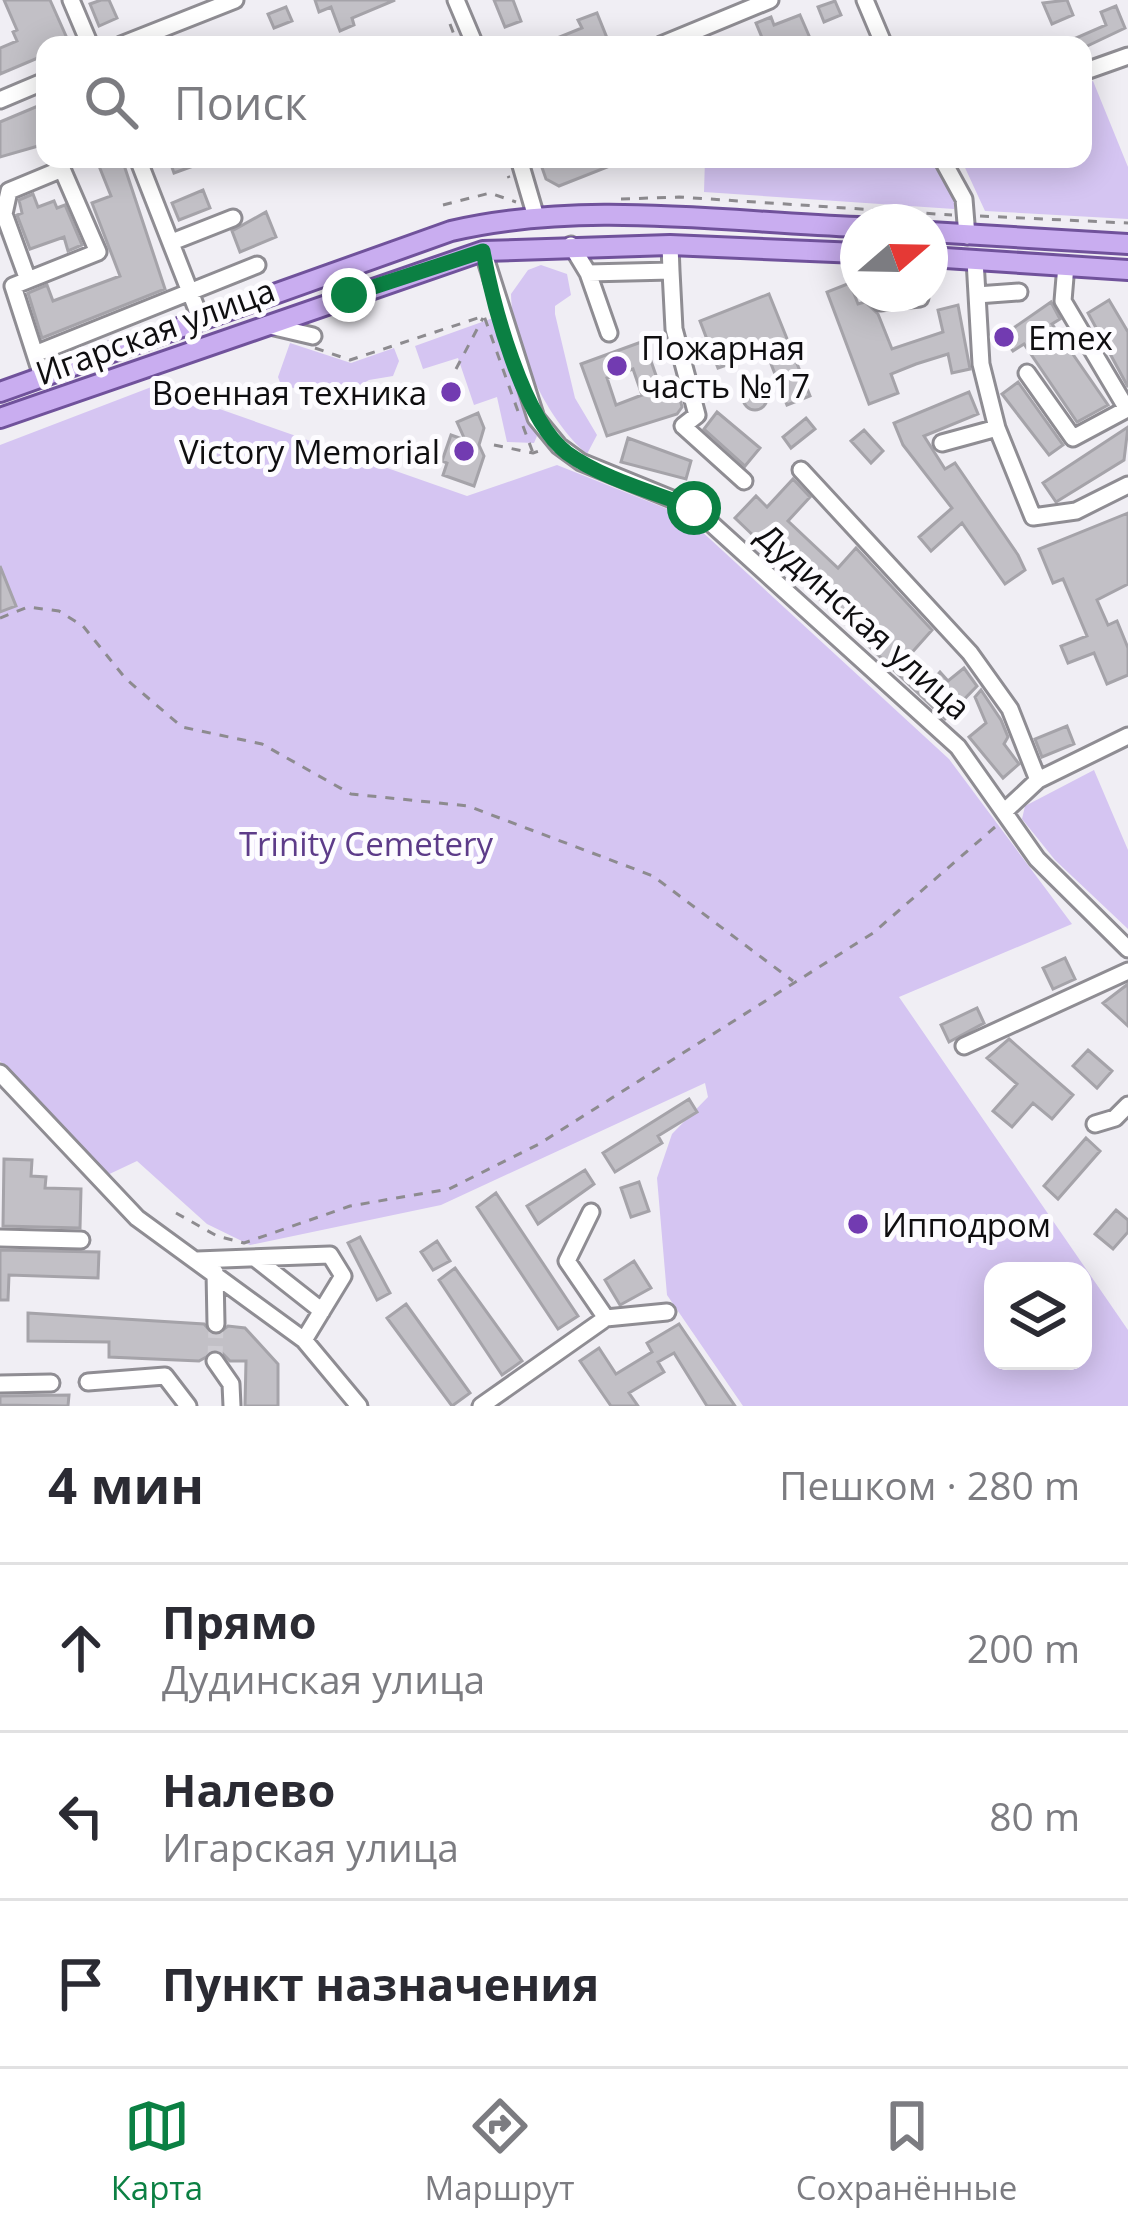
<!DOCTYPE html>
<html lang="ru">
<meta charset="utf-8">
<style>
:root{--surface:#fff;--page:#f2f2f3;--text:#2b2b33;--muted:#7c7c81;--line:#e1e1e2;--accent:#0b8043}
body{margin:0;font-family:"Open Sans",sans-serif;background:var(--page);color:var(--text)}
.controls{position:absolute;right:36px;bottom:36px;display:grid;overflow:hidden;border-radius:24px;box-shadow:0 6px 30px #0003}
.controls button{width:108px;height:108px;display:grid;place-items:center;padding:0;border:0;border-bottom:3px solid var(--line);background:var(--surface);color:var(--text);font:60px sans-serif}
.compass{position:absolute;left:840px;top:204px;width:108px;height:108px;border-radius:50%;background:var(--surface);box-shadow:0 6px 30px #0003;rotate:70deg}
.stop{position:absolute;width:36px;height:36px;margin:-27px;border:9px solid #0b8043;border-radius:50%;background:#fff}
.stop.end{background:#0b8043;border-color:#fff;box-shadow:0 3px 12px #0008}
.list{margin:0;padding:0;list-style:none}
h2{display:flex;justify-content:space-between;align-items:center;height:156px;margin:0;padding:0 48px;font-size:51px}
h2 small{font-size:39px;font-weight:400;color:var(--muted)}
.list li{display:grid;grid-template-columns:78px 1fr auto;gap:36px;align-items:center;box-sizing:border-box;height:168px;padding:0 48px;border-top:3px solid var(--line)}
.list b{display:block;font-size:45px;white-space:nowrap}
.list p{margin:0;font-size:39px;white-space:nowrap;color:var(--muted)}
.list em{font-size:39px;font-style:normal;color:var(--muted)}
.icon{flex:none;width:66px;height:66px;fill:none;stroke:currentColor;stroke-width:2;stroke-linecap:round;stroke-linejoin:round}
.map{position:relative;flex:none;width:1128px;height:1406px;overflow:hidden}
.search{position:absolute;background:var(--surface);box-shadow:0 6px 30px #0003;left:36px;right:36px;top:36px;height:132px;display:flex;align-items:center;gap:30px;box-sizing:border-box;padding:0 42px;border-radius:24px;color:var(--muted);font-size:45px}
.sheet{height:660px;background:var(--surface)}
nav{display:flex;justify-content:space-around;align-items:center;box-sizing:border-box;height:168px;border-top:3px solid var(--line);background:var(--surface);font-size:33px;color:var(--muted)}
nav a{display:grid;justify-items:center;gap:6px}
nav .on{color:var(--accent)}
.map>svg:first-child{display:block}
.green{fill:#d5c5f2;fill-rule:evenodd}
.building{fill:#c2c0c6;stroke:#a5a3a9;stroke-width:3;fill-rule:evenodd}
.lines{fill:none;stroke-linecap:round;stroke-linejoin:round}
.minor-tunnel{stroke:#ceccd2;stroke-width:15;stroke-dasharray:15 8;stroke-linecap:butt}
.minor-casing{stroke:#8f8d93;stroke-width:21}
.major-casing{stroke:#70529b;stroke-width:24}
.path{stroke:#8d8b8f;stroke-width:3;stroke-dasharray:9 9;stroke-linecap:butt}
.minor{stroke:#fff;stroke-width:15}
.major{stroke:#c9adf0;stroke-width:18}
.route{stroke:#0b8043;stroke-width:15}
.poi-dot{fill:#723bb1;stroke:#fdfcff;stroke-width:4.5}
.labels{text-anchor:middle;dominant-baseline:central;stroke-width:10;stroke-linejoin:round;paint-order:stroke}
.street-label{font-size:33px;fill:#0f0e10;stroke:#fdfcff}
.poi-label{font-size:33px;fill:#0f0e10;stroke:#fdfcff;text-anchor:start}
.park-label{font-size:33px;fill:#5d3c89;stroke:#fdfcff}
</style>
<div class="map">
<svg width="1128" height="1406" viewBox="0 0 1128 1406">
<rect width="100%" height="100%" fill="#f0eef4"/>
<path class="green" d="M1093 81 1128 167V219L985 211 961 159H1083V85Z
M705 159H850L863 168 888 159H933L954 196V209L704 192Z
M541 265 567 274 571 295 555 306V314L575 398 597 435 587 454C548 421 512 347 511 294L528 270Z
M493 318 537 436 534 443 507 442 497 397 474 405 458 358 423 369 415 346Z
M290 343 351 363 394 348 399 361 393 376 369 380 340 396 324 386 307 391 281 385 278 377Z
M154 386 467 496 557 465 685 516 949 759 1072 924 899 997 1128 1330V1406H743L667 1295 657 1178 672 1134 708 1097 705 1083 441 1205 250 1245 207 1224 137 1161 101 1178 0 1061V445ZM993 1271H1083V1361H993Z
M1094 770 1128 850V929L1055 860 1022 819 1025 806Z"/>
<path class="building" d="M4 0H50L70 45H45V55L0 74V48L17 41 13 32 17 30Z
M101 0H109L117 18 99 26 90 4Z
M315 0H395L352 18 354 25 340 31 331 7 319 12Z
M494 0H513L521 21 505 27Z
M1067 0 1073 15 1052 24 1043 3Z
M835 1 841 15 824 22 818 7Z
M1116 6 1125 28 1083 48 1060 45 1106 25 1101 12Z
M286 7 292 21 274 28 268 14Z
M597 13 607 38 588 45H540L582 28 578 20Z
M800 15 810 38 765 45 756 23 771 17 774 25Z
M45 103V144L0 157V122Z
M122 159 165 289 42 338 28 293 47 285 53 301 120 276 92 203 111 196 99 166Z
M169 159H210V160L174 173Z
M539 159H607L610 166 559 186 546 179Z
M203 190 210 208 179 220 172 203Z
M33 194 38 207 54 201 57 208 65 205 82 245 68 251 64 237 30 249 17 215 22 213 19 200Z
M266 212 276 237 240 252 232 231Z
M850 283 858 304 865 302 878 314 892 349 943 332 938 310 958 305 970 369 952 373 948 354 916 364 891 374 898 393 869 404 827 292Z
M769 294 810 396 787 405 766 351 718 368 700 321Z
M1109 300 1128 332V387L1088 313Z
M1051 302 1060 319 1052 324 1108 405 1077 422 1024 344 1013 351 1002 336Z
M644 341 659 384 675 378 682 407 677 414 607 436 581 364ZM633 369 642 395 616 405 607 378Z
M1018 382 1063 445 1049 455 1002 394Z
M743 398a12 12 0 1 1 24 0a12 12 0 1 1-24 0Z
M969 392 978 414 924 436 945 469 955 463 1018 555 1025 570 1005 584 962 523 931 551 919 537 952 508 903 445 894 423Z
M717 412 760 448 745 466 704 429Z
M478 413 484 428 479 445 484 456 474 486 443 475 447 463 442 461 451 435 465 440 457 422Z
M806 418 815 429 791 448 783 437Z
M1128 427 1124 460 1056 502 1043 483Z
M864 430 883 451 871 463 851 441Z
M628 438 691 461 686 479 621 462Z
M793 479 810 497 788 521 838 568 856 548 932 630 908 657 933 680 940 672 948 681 964 668 977 686 945 719 735 518 756 496 767 507Z
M1128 513V584L1097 600 1108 625 1117 621 1128 648V675L1107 684 1094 653 1068 663 1061 646 1087 636 1063 579 1053 583 1039 549Z
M0 566 16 606 0 612Z
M981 690 1001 720 1008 737 1004 744 1019 764 1003 778 969 737 986 723 975 697Z
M1067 726 1074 744 1042 757 1035 739Z
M1065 958 1075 979 1053 989 1043 968Z
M1128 984V1026L1103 1003Z
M977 1008 984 1023 949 1042 941 1025Z
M1009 1039 1073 1095 1052 1119 1033 1103 1012 1127 993 1111 1017 1084 987 1058Z
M1088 1050 1112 1071 1097 1088 1073 1066Z
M689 1099 697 1112 658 1136 662 1143 615 1172 603 1153Z
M1086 1138 1100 1151 1058 1199 1044 1186Z
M4 1159 32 1160 31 1176 46 1177 45 1188 81 1189 80 1228 3 1226Z
M585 1170 594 1184 538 1224 527 1206Z
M639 1182 649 1211 631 1217 621 1188Z
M496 1193 578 1316 558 1329 477 1207Z
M1116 1210 1128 1220V1232L1113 1249 1095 1234Z
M360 1237 390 1293 377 1300 348 1243Z
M437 1241 450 1261 433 1270 421 1252Z
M0 1250 99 1252 98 1278 9 1275 8 1300H0Z
M634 1261 651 1288 620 1305 605 1280Z
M455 1268 522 1361 502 1375 439 1280Z
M406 1304 470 1393 452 1406 387 1318Z
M28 1313 204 1324 215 1336 228 1326 245 1328 278 1364V1406H245L246 1361H230L219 1350 199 1361 109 1357V1342L28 1341Z
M679 1324 735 1406H707L674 1353 658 1362 664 1372 629 1393 638 1406H611L580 1361 599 1348 616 1374 652 1352 647 1343Z
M69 1395 68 1406 0 1405V1396Z"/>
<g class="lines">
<path class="minor-tunnel" d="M215 1361 216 1324"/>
<defs>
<path id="minor" d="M71 0 90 45
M456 0 475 45
M865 0 884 45
M121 45 235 0
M661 45 770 0
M1083 72 1128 56
M0 100 45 81
M138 159 201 320
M519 159 536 217
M942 159 964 199 967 236
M172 242 233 218
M571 245 588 273 671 271 670 245
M483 251 536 418 559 446 581 462 694 508 958 747 1037 859 1128 949
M975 260 981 364 997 428 1033 517 1076 511 1128 485
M671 271 674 329 697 415 683 426 744 481
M588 273 609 333
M28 280 4 214 9 191 62 169 98 252 13 286 43 379
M874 294 880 302 920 298
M977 295 1019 292
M266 325 313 336
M35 354 257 265
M1027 373 1073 438 1127 409 1063 301 1066 265
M942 443 997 428
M801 470 970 653 1010 709 1038 780
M1005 811 1038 780 1128 736
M964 1046 1128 971
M0 1073 137 1218 304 1340 359 1406
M1095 1124 1115 1118 1128 1105
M0 1238 81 1240
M256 1259 322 1311
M197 1260 330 1255 343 1276 304 1340
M215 1272 216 1324
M606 1318 667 1312
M215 1361 231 1384 232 1406
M88 1382 165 1376 188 1406
M0 1384 51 1383
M481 1406 606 1318 567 1261 591 1212"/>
<path id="major" d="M930 232 1128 244
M930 257 1128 270
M0 392 451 231C584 200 723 222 858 227
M0 418 483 251 670 245 858 253"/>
</defs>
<use href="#minor" class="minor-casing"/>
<use href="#major" class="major-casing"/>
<path class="path" d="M450 24 458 45
M502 159 509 178
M621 199 679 197 952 215
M443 205 490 193 516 202
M980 216 1128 223
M315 348 350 360 484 316 520 417
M456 369 483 318
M523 426 533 453
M494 445 533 453 545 449
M0 618 28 607 59 611 83 626 126 679 182 727 262 744 351 794 468 806 653 876 793 981
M176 1213 217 1236 244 1243 350 1206 449 1189 539 1144 873 933 995 827"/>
<use href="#minor" class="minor"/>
<use href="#major" class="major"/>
</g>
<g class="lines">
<path class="route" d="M349 295 483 251C493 305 523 420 567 453 603 479 653 492 694 508"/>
</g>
<g class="poi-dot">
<circle cx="1004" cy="337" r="12"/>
<circle cx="617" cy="366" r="12"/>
<circle cx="451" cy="392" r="12"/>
<circle cx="464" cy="451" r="12"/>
<circle cx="858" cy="1224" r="12"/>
</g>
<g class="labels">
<g class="street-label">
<text transform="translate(155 331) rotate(-20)">Игарская улица</text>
<text transform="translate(864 621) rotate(42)">Дудинская улица</text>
</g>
<g class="poi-label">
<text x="1028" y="337">Emex</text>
<text x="641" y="347">Пожарная<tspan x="641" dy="38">часть №17</tspan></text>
<text x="427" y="392" text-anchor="end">Военная техника</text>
<text x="440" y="451" text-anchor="end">Victory Memorial</text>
<text x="882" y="1224">Ипподром</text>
</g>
<g class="park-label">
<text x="366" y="843">Trinity Cemetery</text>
</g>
</g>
</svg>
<div class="controls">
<button><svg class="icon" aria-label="layers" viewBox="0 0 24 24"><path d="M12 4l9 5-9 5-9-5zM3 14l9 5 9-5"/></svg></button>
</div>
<svg class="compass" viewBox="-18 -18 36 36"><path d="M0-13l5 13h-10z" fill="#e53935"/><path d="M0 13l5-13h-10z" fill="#7c7c81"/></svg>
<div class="stop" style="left:694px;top:508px"></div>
<div class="stop end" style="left:349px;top:295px"></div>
<div class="search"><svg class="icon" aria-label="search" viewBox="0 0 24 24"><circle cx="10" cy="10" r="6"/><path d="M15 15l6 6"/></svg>Поиск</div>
</div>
<section class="sheet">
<h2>4 мин<small>Пешком · 280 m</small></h2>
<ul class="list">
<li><svg class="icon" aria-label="ahead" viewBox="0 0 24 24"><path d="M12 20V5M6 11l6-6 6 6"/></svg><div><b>Прямо</b><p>Дудинская улица</p></div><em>200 m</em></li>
<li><svg class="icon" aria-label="left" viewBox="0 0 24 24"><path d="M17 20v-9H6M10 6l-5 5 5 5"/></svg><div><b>Налево</b><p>Игарская улица</p></div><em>80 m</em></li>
<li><svg class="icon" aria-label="arrive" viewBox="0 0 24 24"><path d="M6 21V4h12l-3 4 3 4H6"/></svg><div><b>Пункт назначения</b></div></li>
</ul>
</section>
<nav>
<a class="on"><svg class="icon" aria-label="map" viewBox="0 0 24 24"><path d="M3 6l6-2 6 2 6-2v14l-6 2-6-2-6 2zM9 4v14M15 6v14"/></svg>Карта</a>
<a><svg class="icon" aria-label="directions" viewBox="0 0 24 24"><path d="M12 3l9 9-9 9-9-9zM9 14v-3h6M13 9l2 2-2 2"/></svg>Маршрут</a>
<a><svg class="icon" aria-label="saved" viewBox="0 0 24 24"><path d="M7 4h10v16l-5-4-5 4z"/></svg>Сохранённые</a>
</nav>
